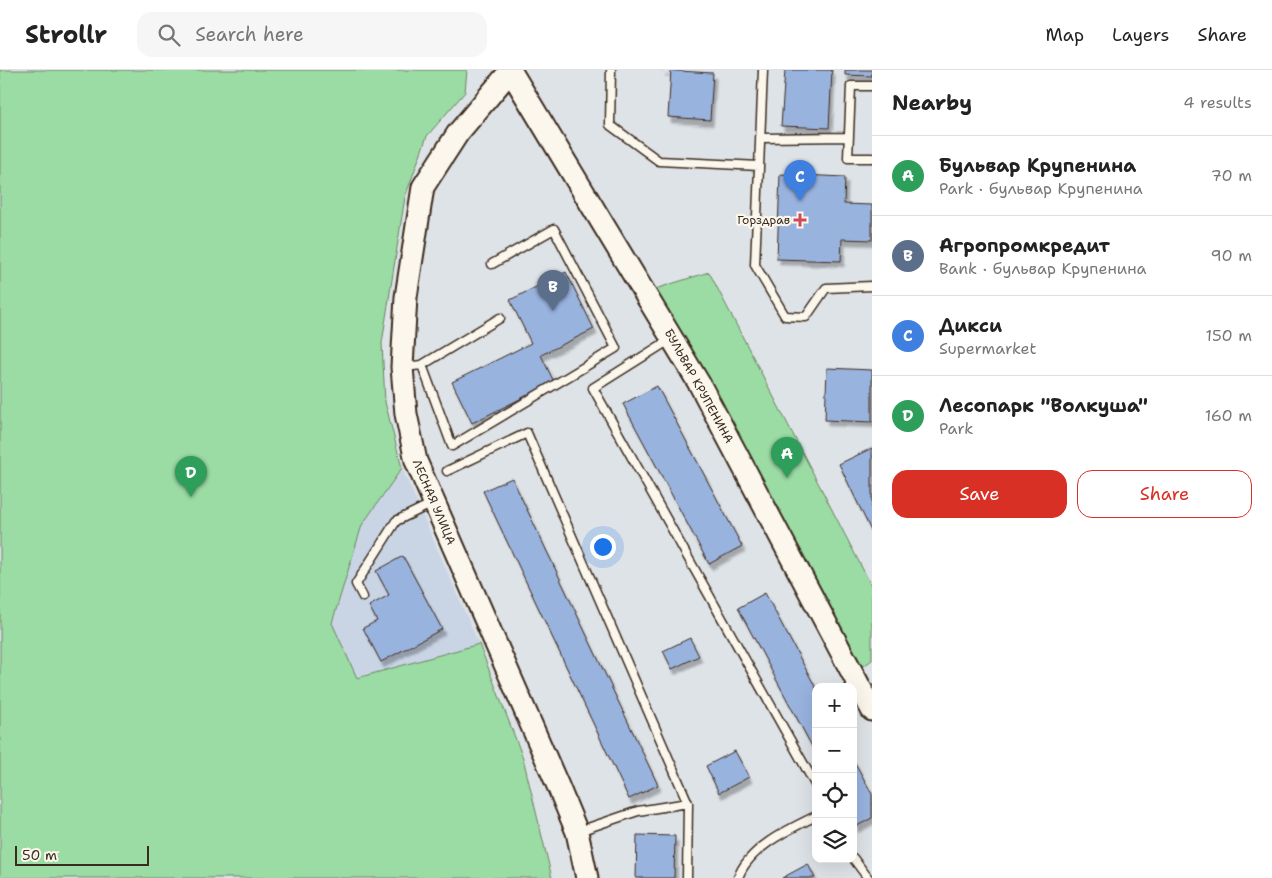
<!DOCTYPE html>
<meta charset="utf-8">
<style>
:root{--surface:#fff;--page:#f6f6f6;--text:#222;--muted:#767676;--line:#e0e0e0;--accent:#d93025}
body{margin:0;font-family:"Shantell Sans",sans-serif;background:var(--page);color:var(--text)}
.controls{position:absolute;right:15px;bottom:15px;display:grid;overflow:hidden;border-radius:10px;box-shadow:0 5px 20px #0002}
.controls button{width:45px;height:45px;display:grid;place-items:center;padding:0;border:0;border-bottom:1px solid var(--line);background:var(--surface);color:var(--text);font:25px sans-serif}
.scale{position:absolute;left:15px;bottom:12px;width:134px;box-sizing:border-box;padding-left:5px;border:2px solid #3b2a1e;border-top:0;font-size:14px;line-height:18px;white-space:nowrap;color:#3b2a1e;-webkit-text-stroke:4px #fbf7ec;paint-order:stroke}
.you{position:absolute;left:602px;top:476px;width:18px;height:18px;margin:-12px;border:4px solid #fff;border-radius:50%;background:#1a73e8;box-shadow:0 0 0 8px #1a73e833}
.badge{display:grid;place-items:center;width:32px;height:32px;border-radius:50%;background:var(--accent);color:#fff;font-size:16px;font-weight:700}
.pin{position:absolute;translate:-50% -41px;filter:drop-shadow(0 1px 2px #0008)}
.pin::after{content:'';position:absolute;top:26px;width:18px;height:15px;background:inherit;clip-path:polygon(0 0,100% 0,50% 100%)}
.list{margin:0;padding:0;list-style:none}
h2{display:flex;justify-content:space-between;align-items:center;height:65px;margin:0;padding:0 20px;font-size:21px}
h2 small{font-size:16px;font-weight:400;color:var(--muted)}
.list li{display:grid;grid-template-columns:32px 1fr auto;gap:15px;align-items:center;box-sizing:border-box;height:80px;padding:0 20px;border-top:1px solid var(--line)}
.list b{display:block;font-size:19px;white-space:nowrap}
.list p{margin:0;font-size:16px;white-space:nowrap;color:var(--muted)}
.list em{font-size:16px;font-style:normal;color:var(--muted)}
.actions{display:flex;gap:10px;padding:15px 20px}
.actions a{flex:1;padding:11px 0;border:1px solid var(--accent);border-radius:15px;text-align:center;font-size:18px;color:var(--accent)}
.actions .main{background:var(--accent);color:#fff}
.icon{flex:none;width:28px;height:28px;fill:none;stroke:currentColor;stroke-width:2;stroke-linecap:round;stroke-linejoin:round}
.map{position:relative;flex:none;width:872px;height:808px;overflow:hidden}
header{display:flex;align-items:center;gap:30px;box-sizing:border-box;height:70px;padding:0 25px;background:var(--surface);border-bottom:1px solid var(--line)}
header strong{font-size:24px}
nav{display:flex;gap:28px;margin-inline-start:auto;font-size:18px}
.search{width:350px;height:45px;background:var(--page);display:flex;align-items:center;gap:12px;box-sizing:border-box;padding:0 18px;border-radius:15px;color:var(--muted);font-size:19px}
main{display:flex}
aside{flex:1;background:var(--surface)}
.map>svg:first-child{display:block}
.built{fill:#c9d5e5}
.green{fill:#9bdba4;stroke:#6b8261}
.building{fill:#99b3df;stroke:#3b2a1e;filter:url(#shadow)}
.lines{fill:none;stroke-linecap:round;stroke-linejoin:round}
.lane-casing{stroke:#3b2a1e;stroke-width:11}
.secondary-casing{stroke:#3b2a1e;stroke-width:25}
.lane{stroke:#fbf7ec;stroke-width:8}
.secondary{stroke:#fbf7ec;stroke-width:21}
.poi-dot{fill:#d1495b;stroke:#fbf7ec;stroke-width:2}
.labels{text-anchor:middle;dominant-baseline:central;stroke-width:4.5;stroke-linejoin:round;paint-order:stroke}
.poi-label{font-size:12px;fill:#3b2a1e;stroke:#fbf7ec;text-anchor:end}
.street-label{font-size:12px;fill:#3b2a1e;stroke:#fbf7ec}
</style>
<header>
<strong>Strollr</strong>
<div class="search"><svg class="icon" aria-label="search" viewBox="0 0 24 24"><circle cx="10" cy="10" r="6"/><path d="M15 15l6 6"/></svg>Search here</div>
<nav><a>Map</a><a>Layers</a><a>Share</a></nav>
</header>
<main>
<div class="map">
<svg width="872" height="808" viewBox="0 0 872 808">
<defs>
<filter id="shadow"><feDropShadow dx="3" dy="5.5" stdDeviation="1" flood-color="#0004"/></filter>
</defs>
<rect width="100%" height="100%" fill="#dee3e8"/>
<filter id="ink" filterUnits="userSpaceOnUse"><feTurbulence type="fractalNoise" baseFrequency=".02" numOctaves="2"/><feDisplacementMap in="SourceGraphic" scale="10" xChannelSelector="R" yChannelSelector="G"/><feConvolveMatrix kernelMatrix="1 2 1 2 8 2 1 2 1" color-interpolation-filters="sRGB"/></filter>
<g filter="url(#ink)">
<path class="built" d="M402 398 479 574 356 608 332 553 362 455Z"/>
<path class="green" d="M0 0H467L465 22 427 66 405 127 382 273 385 332 402 398 362 455 332 553 357 608 479 574 523 688 552 808H0Z
M709 202 872 517V590L861 598 655 219Z"/>
<path class="building" d="M662 0 713 3 710 50 668 47 671 0Z
M785 0H832L829 58 781 56Z
M845 0H872V6L845 5Z
M780 104 845 107 844 134 872 135V170L842 169 841 191 777 189Z
M566 202 594 259 541 285 554 312 472 353 452 312 531 273 510 230Z
M827 298 872 300V352L825 350Z
M657 316 742 476 709 494 623 334Z
M872 378V463L839 394Z
M512 408 658 715 629 729 483 421Z
M403 486 442 559 381 592 363 558 377 551 369 536 389 525 376 501Z
M765 523 816 618V684L738 538Z
M690 568 699 586 672 599 663 581Z
M735 681 749 707 719 723 706 696Z
M853 689 872 724V748L855 757Z
M637 765 675 766 674 808H636Z
M808 794 815 808H782Z"/>
<g class="lines">
<defs>
<path id="lane" d="M611 0 610 55 659 91 759 96
M763 0 755 195 785 246 806 247 826 218 872 216
M872 16H851L848 88H872
M760 68 849 67
M671 269 593 318 816 716
M422 295 452 376 616 278 554 159 492 194
M404 297 422 295 500 248
M447 401 527 363 688 733 638 741 579 761
M363 527 356 514 396 451 433 433
M853 788 868 808
M687 808 688 733
M738 808C748 778 789 759 816 746"/>
<path id="secondary" d="M510 0 700 315 872 640
M511 0 458 63 423 117 406 227 402 297 406 344 416 391 558 716 577 762 587 808"/>
</defs>
<use href="#lane" class="lane-casing"/>
<use href="#secondary" class="secondary-casing"/>
<use href="#lane" class="lane"/>
<use href="#secondary" class="secondary"/>
</g>
</g>
<path class="poi-dot" d="M797.5 142.5h5v5h5v5h-5v5h-5v-5h-5v-5h5z"/>
<g class="labels">
<g class="poi-label">
<text x="790" y="150">Горздрав</text>
</g>
<g class="street-label">
<text transform="translate(699 316) rotate(61)">БУЛЬВАР КРУПЕНИНА</text>
<text transform="translate(434 432) rotate(67)">ЛЕСНАЯ УЛИЦА</text>
</g>
</g>
</svg>
<div class="controls">
<button>+</button>
<button>−</button>
<button><svg class="icon" aria-label="locate" viewBox="0 0 24 24"><circle cx="12" cy="12" r="6"/><path d="M12 2v4M12 18v4M2 12h4M18 12h4"/></svg></button>
<button><svg class="icon" aria-label="layers" viewBox="0 0 24 24"><path d="M12 4l9 5-9 5-9-5zM3 14l9 5 9-5"/></svg></button>
</div>
<div class="scale">50 m</div>
<div class="you"></div>
<div class="pin badge" style="left:787px;top:408px;background:#2e9e5b">A</div>
<div class="pin badge" style="left:553px;top:241px;background:#5c6f8a">B</div>
<div class="pin badge" style="left:800px;top:131px;background:#3f7fe0">C</div>
<div class="pin badge" style="left:191px;top:427px;background:#2e9e5b">D</div>
</div>
<aside>
<h2>Nearby<small>4 results</small></h2>
<ul class="list">
<li><span class="badge" style="background:#2e9e5b">A</span><div><b>Бульвар Крупенина</b><p>Park · бульвар Крупенина</p></div><em>70 m</em></li>
<li><span class="badge" style="background:#5c6f8a">B</span><div><b>Агропромкредит</b><p>Bank · бульвар Крупенина</p></div><em>90 m</em></li>
<li><span class="badge" style="background:#3f7fe0">C</span><div><b>Дикси</b><p>Supermarket</p></div><em>150 m</em></li>
<li><span class="badge" style="background:#2e9e5b">D</span><div><b>Лесопарк &quot;Волкуша&quot;</b><p>Park</p></div><em>160 m</em></li>
</ul>
<div class="actions"><a class="main">Save</a><a>Share</a></div>
</aside>
</main>
